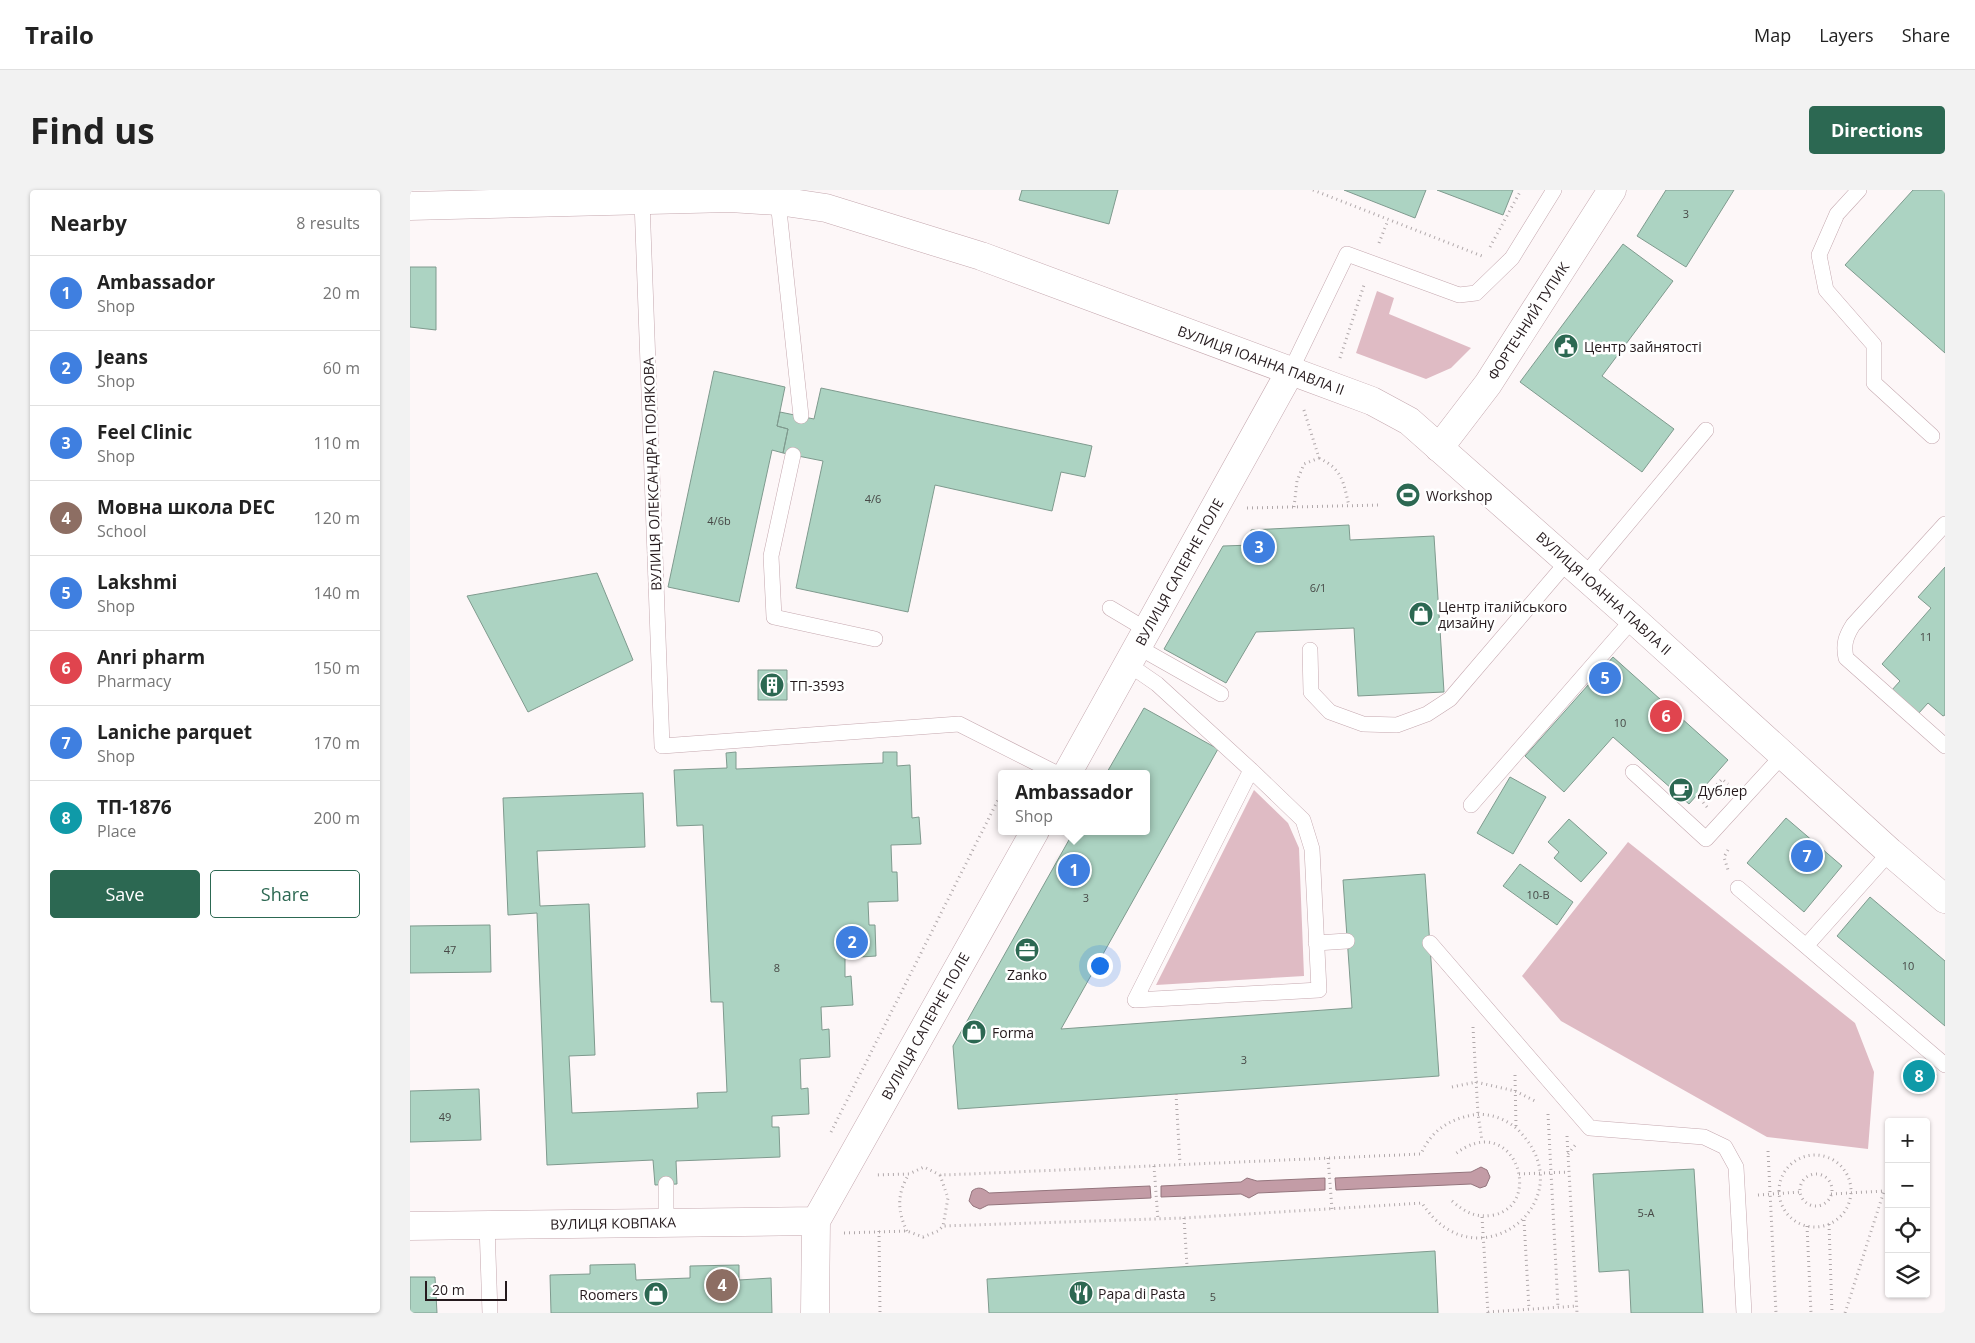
<!DOCTYPE html>
<meta charset="utf-8">
<style>
:root{--surface:#fff;--page:#f2f2f2;--text:#222;--muted:#767676;--line:#e0e0e0;--accent:#2c6852}
body{margin:0;font-family:"Open Sans",sans-serif;background:var(--page);color:var(--text)}
.controls{position:absolute;right:15px;bottom:15px;display:grid;overflow:hidden;border-radius:5px;box-shadow:0 1px 4px #0004}
.controls button{width:45px;height:45px;display:grid;place-items:center;padding:0;border:0;border-bottom:1px solid var(--line);background:var(--surface);color:var(--text);font:25px sans-serif}
.scale{position:absolute;left:15px;bottom:12px;width:82px;box-sizing:border-box;padding-left:5px;border:2px solid #251a1d;border-top:0;font-size:14px;line-height:18px;white-space:nowrap;color:#251a1d;-webkit-text-stroke:4px #fff;paint-order:stroke}
.you{position:absolute;left:689px;top:775px;width:18px;height:18px;margin:-12px;border:4px solid #fff;border-radius:50%;background:#1a73e8;box-shadow:0 0 0 8px #1a73e833}
.badge{display:grid;place-items:center;width:32px;height:32px;border-radius:50%;background:var(--accent);color:#fff;font-size:16px;font-weight:700}
.pin{position:absolute;translate:-50% -50%;border:2px solid #fff;box-shadow:0 1px 5px #0006}
.popup{position:absolute;left:588px;top:580px;width:152px;height:65px;box-sizing:border-box;display:grid;place-content:center;border-radius:5px;background:var(--surface);filter:drop-shadow(0 1px 4px #0005);font-size:16px;white-space:nowrap;color:var(--muted)}
.popup b{font-size:19px;color:var(--text)}
.popup::after{content:'';position:absolute;left:50%;top:100%;margin-left:-10px;border:10px solid transparent;border-top-color:var(--surface)}
.list{margin:0;padding:0;list-style:none}
h2{display:flex;justify-content:space-between;align-items:center;height:65px;margin:0;padding:0 20px;font-size:21px}
h2 small{font-size:16px;font-weight:400;color:var(--muted)}
.list li{display:grid;grid-template-columns:32px 1fr auto;gap:15px;align-items:center;box-sizing:border-box;height:75px;padding:0 20px;border-top:1px solid var(--line)}
.list b{display:block;font-size:19px;white-space:nowrap}
.list p{margin:0;font-size:16px;white-space:nowrap;color:var(--muted)}
.list em{font-size:16px;font-style:normal;color:var(--muted)}
.actions{display:flex;gap:10px;padding:15px 20px}
.actions a{flex:1;padding:11px 0;border:1px solid var(--accent);border-radius:5px;text-align:center;font-size:18px;color:var(--accent)}
.actions .main{background:var(--accent);color:#fff}
.icon{flex:none;width:28px;height:28px;fill:none;stroke:currentColor;stroke-width:2;stroke-linecap:round;stroke-linejoin:round}
.map{position:relative;flex:none;width:1535px;height:1123px;overflow:hidden;border-radius:5px}
header{display:flex;align-items:center;gap:30px;box-sizing:border-box;height:70px;padding:0 25px;background:var(--surface);border-bottom:1px solid var(--line)}
header strong{font-size:24px}
nav{display:flex;gap:28px;margin-inline-start:auto;font-size:18px}
.intro{display:flex;align-items:center;justify-content:space-between;box-sizing:border-box;height:120px;padding:0 30px}
h1{margin:0;font-size:35px}
.button{padding:12px 22px;border-radius:5px;background:var(--accent);color:#fff;font-size:18px;font-weight:700}
main{display:flex;gap:30px;padding:0 30px}
aside{flex:1;background:var(--surface);border-radius:5px;box-shadow:0 1px 4px #0004}
.map>svg:first-child{display:block}
.green{fill:#dfbbc4}
.water{fill:#c39ca6;stroke:#94757d}
.building{fill:#acd3c2;stroke:#7f9a8e}
.lines{fill:none;stroke-linecap:round;stroke-linejoin:round}
.service-casing{stroke:#c5a8af;stroke-width:16}
.minor-casing{stroke:#c5a8af;stroke-width:29}
.tertiary-casing{stroke:#c5a8af;stroke-width:29}
.path{stroke:#b1a9ab;stroke-width:3;stroke-dasharray:1 4;stroke-linecap:butt}
.service{stroke:#fff;stroke-width:15}
.minor{stroke:#fff;stroke-width:28}
.tertiary{stroke:#fff;stroke-width:28}
.labels{text-anchor:middle;dominant-baseline:central;stroke-width:5;stroke-linejoin:round;paint-order:stroke}
.number-label{font-size:11px;fill:#474846}
.street-label{font-size:14px;fill:#251a1d;stroke:#fff}
.poi-label{font-size:14px;fill:#251a1d;stroke:#fff;text-anchor:start}
</style>
<header>
<strong>Trailo</strong>
<nav><a>Map</a><a>Layers</a><a>Share</a></nav>
</header>
<div class="intro"><h1>Find us</h1><a class="button">Directions</a></div>
<main>
<aside>
<h2>Nearby<small>8 results</small></h2>
<ul class="list">
<li><span class="badge" style="background:#3f7fe0">1</span><div><b>Ambassador</b><p>Shop</p></div><em>20 m</em></li>
<li><span class="badge" style="background:#3f7fe0">2</span><div><b>Jeans</b><p>Shop</p></div><em>60 m</em></li>
<li><span class="badge" style="background:#3f7fe0">3</span><div><b>Feel Clinic</b><p>Shop</p></div><em>110 m</em></li>
<li><span class="badge" style="background:#8d6e63">4</span><div><b>Мовна школа DEC</b><p>School</p></div><em>120 m</em></li>
<li><span class="badge" style="background:#3f7fe0">5</span><div><b>Lakshmi</b><p>Shop</p></div><em>140 m</em></li>
<li><span class="badge" style="background:#e0444e">6</span><div><b>Anri pharm</b><p>Pharmacy</p></div><em>150 m</em></li>
<li><span class="badge" style="background:#3f7fe0">7</span><div><b>Laniche parquet</b><p>Shop</p></div><em>170 m</em></li>
<li><span class="badge" style="background:#0f9aa8">8</span><div><b>ТП-1876</b><p>Place</p></div><em>200 m</em></li>
</ul>
<div class="actions"><a class="main">Save</a><a>Share</a></div>
</aside>
<div class="map">
<svg width="1535" height="1123" viewBox="0 0 1535 1123">
<rect width="100%" height="100%" fill="#fdf7f8"/>
<path class="green" d="M967 101 984 108 979 124 1061 158 1041 178 1016 189 946 163Z
M844 600 878 633 889 658 894 786 746 795Z
M1218 652 1445 833 1464 882 1458 959 1357 947 1151 831 1112 786Z"/>
<path class="water" d="M1071 977 1077 980 1080 987 1076 996 1070 998 1061 994 926 1000 925 988 1061 982Z
M837 988 847 991 915 988V1000L848 1003 839 1008 831 1004 751 1007V996L831 992Z
M740 996 741 1008 578 1015 570 1019 563 1016 559 1011 562 1001C568 996 573 998 579 1003Z"/>
<path class="building" d="M612 0H708L699 34 609 10Z
M934 0H1016L1005 28Z
M1027 0H1103L1093 25Z
M1256 0H1324L1276 77 1227 46Z
M1503 0H1535V163L1435 75Z
M1213 54 1263 91 1192 186 1264 239 1232 282 1110 192Z
M0 77H26V140L0 137Z
M304 181 375 197 367 236 378 239 373 263 362 260 329 412 258 397Z
M411 198 682 256 675 287 651 282 642 321 525 295 498 422 386 398 413 271 373 263 378 239 367 236 370 222 404 229Z
M939 335 940 350 1024 346 1034 502 948 506 944 438 846 442 816 493 754 459 813 356 842 355 841 340Z
M1535 377V525L1533 526 1518 513 1508 524 1481 501 1490 491 1472 474 1521 418 1508 407Z
M187 383 223 470 118 522 57 406Z
M1203 467 1318 570 1279 614 1203 547 1154 602 1115 566Z
M348 480H377V510H348Z
M734 518 808 559 651 839 942 818 933 690 1015 684 1029 886 548 919 543 856 664 641H736V584H696Z
M326 562V579L473 573V562H487V576L500 575 502 628 509 627 511 654 481 655 482 682H487L488 711 458 712 459 735H465L466 766 435 768V787L441 786 443 815 411 817 412 840 419 839 420 867 390 869 391 899 398 898 399 924 362 926V937H369L370 967 266 971 267 994 245 995 243 970 137 975 127 723 98 725 93 608 233 603 235 657 127 661 130 716 179 714 185 865 159 866 162 923 288 918 287 903 317 902 313 812H301L293 635 267 636 264 580 317 578 316 563Z
M1100 587 1136 607 1103 664 1067 643Z
M1376 628 1432 676 1394 722 1337 673Z
M1159 629 1197 663 1171 692 1144 668 1149 662 1138 652Z
M1110 674 1163 712 1147 735 1093 696Z
M1460 707 1535 771V836L1427 746Z
M80 735 81 782 0 783V736Z
M1509 869 1527 885 1510 904 1492 887Z
M69 899 71 950 0 952V901Z
M1284 979 1293 1123H1221L1219 1080 1189 1082 1183 984Z
M1025 1061 1028 1123H579L577 1089Z
M225 1074 226 1090 280 1088V1076L329 1075V1090L361 1088 362 1123H141L140 1085 180 1084V1075Z
M0 1087H25L27 1123H0Z"/>
<g class="lines">
<defs>
<path id="service" d="M1449 0 1427 24 1409 65 1416 100 1464 155V193L1522 246
M232 11 252 556 549 534 648 584
M368 11 391 226
M881 180 937 64 1049 105 1066 103 1102 68 1144 0
M383 265 361 366 364 427 465 449
M1535 334 1443 435C1436 446 1433 454 1436 468L1535 556
M1174 386 1296 240
M700 418 737 440
M728 457 811 504
M900 460 901 502 920 522 953 534 987 535 1017 524 1040 509 1158 371
M718 474 747 494 841 580 725 810 909 800 902 659 893 630 841 580
M1223 582 1296 649 1373 565
M1061 615 1223 429
M1328 698 1535 875
M906 753 937 751
M1020 753 1180 938 1294 947 1315 957 1326 977 1334 1123
M1396 756 1480 662
M256 994V1032
M77 1035 80 1123"/>
<path id="minor" d="M1029 258 1078 194 1202 0
M657 584 881 180
M0 1036 406 1031
M405 1123 406 1031 625 641"/>
<path id="tertiary" d="M0 16 320 8 368 11 416 18 571 66 962 211 999 231 1223 429 1480 662 1535 709"/>
</defs>
<use href="#service" class="service-casing"/>
<use href="#minor" class="minor-casing"/>
<use href="#tertiary" class="tertiary-casing"/>
<path class="path" d="M903 0 1072 66
M969 53 978 30
M1080 57 1111 0
M930 168 955 92
M909 268C933 280 933 291 939 316
M884 317 887 291 894 274 909 268 893 217
M837 318 971 315
M1297 617 1292 611 1312 589 1318 594
M1318 660 1314 667 1318 680
M1063 837 1068 924 1072 951
M1105 885 1106 937
M1042 897 1066 892 1105 901 1127 912
M766 904 770 974
M1138 924 1148 1117
M421 942 592 602
M1157 946 1167 1123
M1358 961 1366 1123
M1158 964 1167 953
M1369 1001a36 36 0 1 1 72 0a36 36 0 1 1-72 0Z
M918 968 922 1019
M744 976 748 1030
M1390 1000a16 16 0 1 1 32 0a16 16 0 1 1-32 0Z
M1109 984 1159 982
M530 985 538 1008 533 1036
M1421 1004 1474 1001 1435 1123
M1348 1005 1390 1002
M1042 1011C1056 1023 1066 1028 1084 1025 1136 1013 1102 918 1044 965
M1072 1027 1078 1123
M774 1028 777 1076
M1114 1030 1119 1119
M1419 1034 1422 1123
M1397 1036 1401 1123
M469 1041 470 1123
M497 1041C487 1021 487 1003 499 984
M434 1043 497 1041 513 1047 528 1041 533 1036 774 1028 1012 1013C1065 1097 1175 1012 1111 943 1100 930 1079 922 1063 925 1039 929 1021 941 1011 964L559 984 530 985 514 977 499 984 464 985
M1078 1122 1167 1116"/>
<use href="#service" class="service"/>
<use href="#minor" class="minor"/>
<use href="#tertiary" class="tertiary"/>
</g>
<defs>
<symbol id="civic-disc" viewBox="-11 -11 22 22"><circle r="9.5" fill="#2c6852" stroke="#fff"/><path d="M-.6-6.5H3V-4.5H.6V-3L4-1V1h2V6H-6V1h2V-1L-.6-3ZM-1.2 2.5V6h2.4V2.5Z" fill="#fff"/></symbol>
<symbol id="stadium-disc" viewBox="-11 -11 22 22"><circle r="9.5" fill="#2c6852" stroke="#fff"/><path d="M0-5a6.5 5 0 1 0 0 10a6.5 5 0 1 0 0-10ZM-3.5-1.8h7v3.6h-7Z" fill="#fff"/></symbol>
<symbol id="shop-disc" viewBox="-11 -11 22 22"><circle r="9.5" fill="#2c6852" stroke="#fff"/><path d="M-5-2.5h2.3a2.7 3.5 0 0 1 5.4 0H5L5.5 6h-11ZM-1.5-2.5h3a1.5 2.3 0 0 0-3 0Z" fill="#fff"/></symbol>
<symbol id="building-disc" viewBox="-11 -11 22 22"><circle r="9.5" fill="#2c6852" stroke="#fff"/><path d="M-4-6H4V6H1V3H-1V6H-4ZM-2.5-4.3h1.7v1.8h-1.7ZM.8-4.3h1.7v1.8H.8ZM-2.5-1h1.7V.8h-1.7ZM.8-1h1.7V.8H.8Z" fill="#fff"/></symbol>
<symbol id="cafe-disc" viewBox="-11 -11 22 22"><circle r="9.5" fill="#2c6852" stroke="#fff"/><path d="M-5.5-4.5H6V0H3Q3 3.5 0 3.5H-2.5Q-5.5 3.5-5.5 0ZM3-3.2v2h1.7v-2ZM-6 4.5H4V6H-6Z" fill="#fff"/></symbol>
<symbol id="office-disc" viewBox="-11 -11 22 22"><circle r="9.5" fill="#2c6852" stroke="#fff"/><path d="M-6-3h4V-5.5h4V-3h4V5H-6ZM-1-4.5V-3h2v-1.5ZM-6 0V1H6V0Z" fill="#fff"/></symbol>
<symbol id="restaurant-disc" viewBox="-11 -11 22 22"><circle r="9.5" fill="#2c6852" stroke="#fff"/><path d="M-5-6h1v4h1v-4h1v4h1v-4h1v5L-1.5 .5V6h-2V.5L-5-1ZM5-6V6H3V1.5H1.5Q1.5-4 5-6Z" fill="#fff"/></symbol>
</defs>
<g fill-rule="evenodd">
<use href="#civic-disc" x="1142" y="142" width="28" height="28"/>
<use href="#stadium-disc" x="984" y="291" width="28" height="28"/>
<use href="#shop-disc" x="997" y="410" width="28" height="28"/>
<use href="#building-disc" x="348" y="481" width="28" height="28"/>
<use href="#cafe-disc" x="1257" y="586" width="28" height="28"/>
<use href="#office-disc" x="603" y="746" width="28" height="28"/>
<use href="#shop-disc" x="550" y="828" width="28" height="28"/>
<use href="#restaurant-disc" x="657" y="1089" width="28" height="28"/>
<use href="#shop-disc" x="232" y="1090" width="28" height="28"/>
</g>
<g class="labels">
<g class="number-label">
<text x="1276" y="23">3</text>
<text x="463" y="308">4/6</text>
<text x="309" y="330">4/6b</text>
<text x="908" y="397">6/1</text>
<text x="1516" y="446">11</text>
<text x="1210" y="532">10</text>
<text x="1128" y="704">10-В</text>
<text x="676" y="707">3</text>
<text x="40" y="759">47</text>
<text x="1498" y="775">10</text>
<text x="367" y="777">8</text>
<text x="834" y="869">3</text>
<text x="35" y="926">49</text>
<text x="1236" y="1022">5-А</text>
<text x="803" y="1106">5</text>
</g>
<g class="street-label">
<text transform="translate(1118 131) rotate(-57)">ФОРТЕЧНИЙ ТУПИК</text>
<text transform="translate(851 170) rotate(20)">ВУЛИЦЯ ІОАННА ПАВЛА II</text>
<text transform="translate(242 284) rotate(-92)">ВУЛИЦЯ ОЛЕКСАНДРА ПОЛЯКОВА</text>
<text transform="translate(769 382) rotate(-61)">ВУЛИЦЯ САПЕРНЕ ПОЛЕ</text>
<text transform="translate(1194 403) rotate(42)">ВУЛИЦЯ ІОАННА ПАВЛА II</text>
<text transform="translate(515 836) rotate(-61)">ВУЛИЦЯ САПЕРНЕ ПОЛЕ</text>
<text transform="translate(203 1033) rotate(-1)">ВУЛИЦЯ КОВПАКА</text>
</g>
<g class="poi-label">
<text x="1174" y="156">Центр зайнятості</text>
<text x="1016" y="305">Workshop</text>
<text x="1028" y="416">Центр італійського<tspan x="1028" dy="16">дизайну</tspan></text>
<text x="380" y="495">ТП-3593</text>
<text x="1288" y="600">Дублер</text>
<text x="617" y="784" text-anchor="middle">Zanko</text>
<text x="582" y="842">Forma</text>
<text x="688" y="1103">Papa di Pasta</text>
<text x="228" y="1104" text-anchor="end">Roomers</text>
</g>
</g>
</svg>
<div class="controls">
<button>+</button>
<button>−</button>
<button><svg class="icon" aria-label="locate" viewBox="0 0 24 24"><circle cx="12" cy="12" r="6"/><path d="M12 2v4M12 18v4M2 12h4M18 12h4"/></svg></button>
<button><svg class="icon" aria-label="layers" viewBox="0 0 24 24"><path d="M12 4l9 5-9 5-9-5zM3 14l9 5 9-5"/></svg></button>
</div>
<div class="scale">20 m</div>
<div class="you"></div>
<div class="pin badge" style="left:664px;top:680px;background:#3f7fe0">1</div>
<div class="popup"><b>Ambassador</b>Shop</div>
<div class="pin badge" style="left:442px;top:752px;background:#3f7fe0">2</div>
<div class="pin badge" style="left:849px;top:357px;background:#3f7fe0">3</div>
<div class="pin badge" style="left:312px;top:1095px;background:#8d6e63">4</div>
<div class="pin badge" style="left:1195px;top:488px;background:#3f7fe0">5</div>
<div class="pin badge" style="left:1256px;top:526px;background:#e0444e">6</div>
<div class="pin badge" style="left:1397px;top:666px;background:#3f7fe0">7</div>
<div class="pin badge" style="left:1509px;top:886px;background:#0f9aa8">8</div>
</div>
</main>
